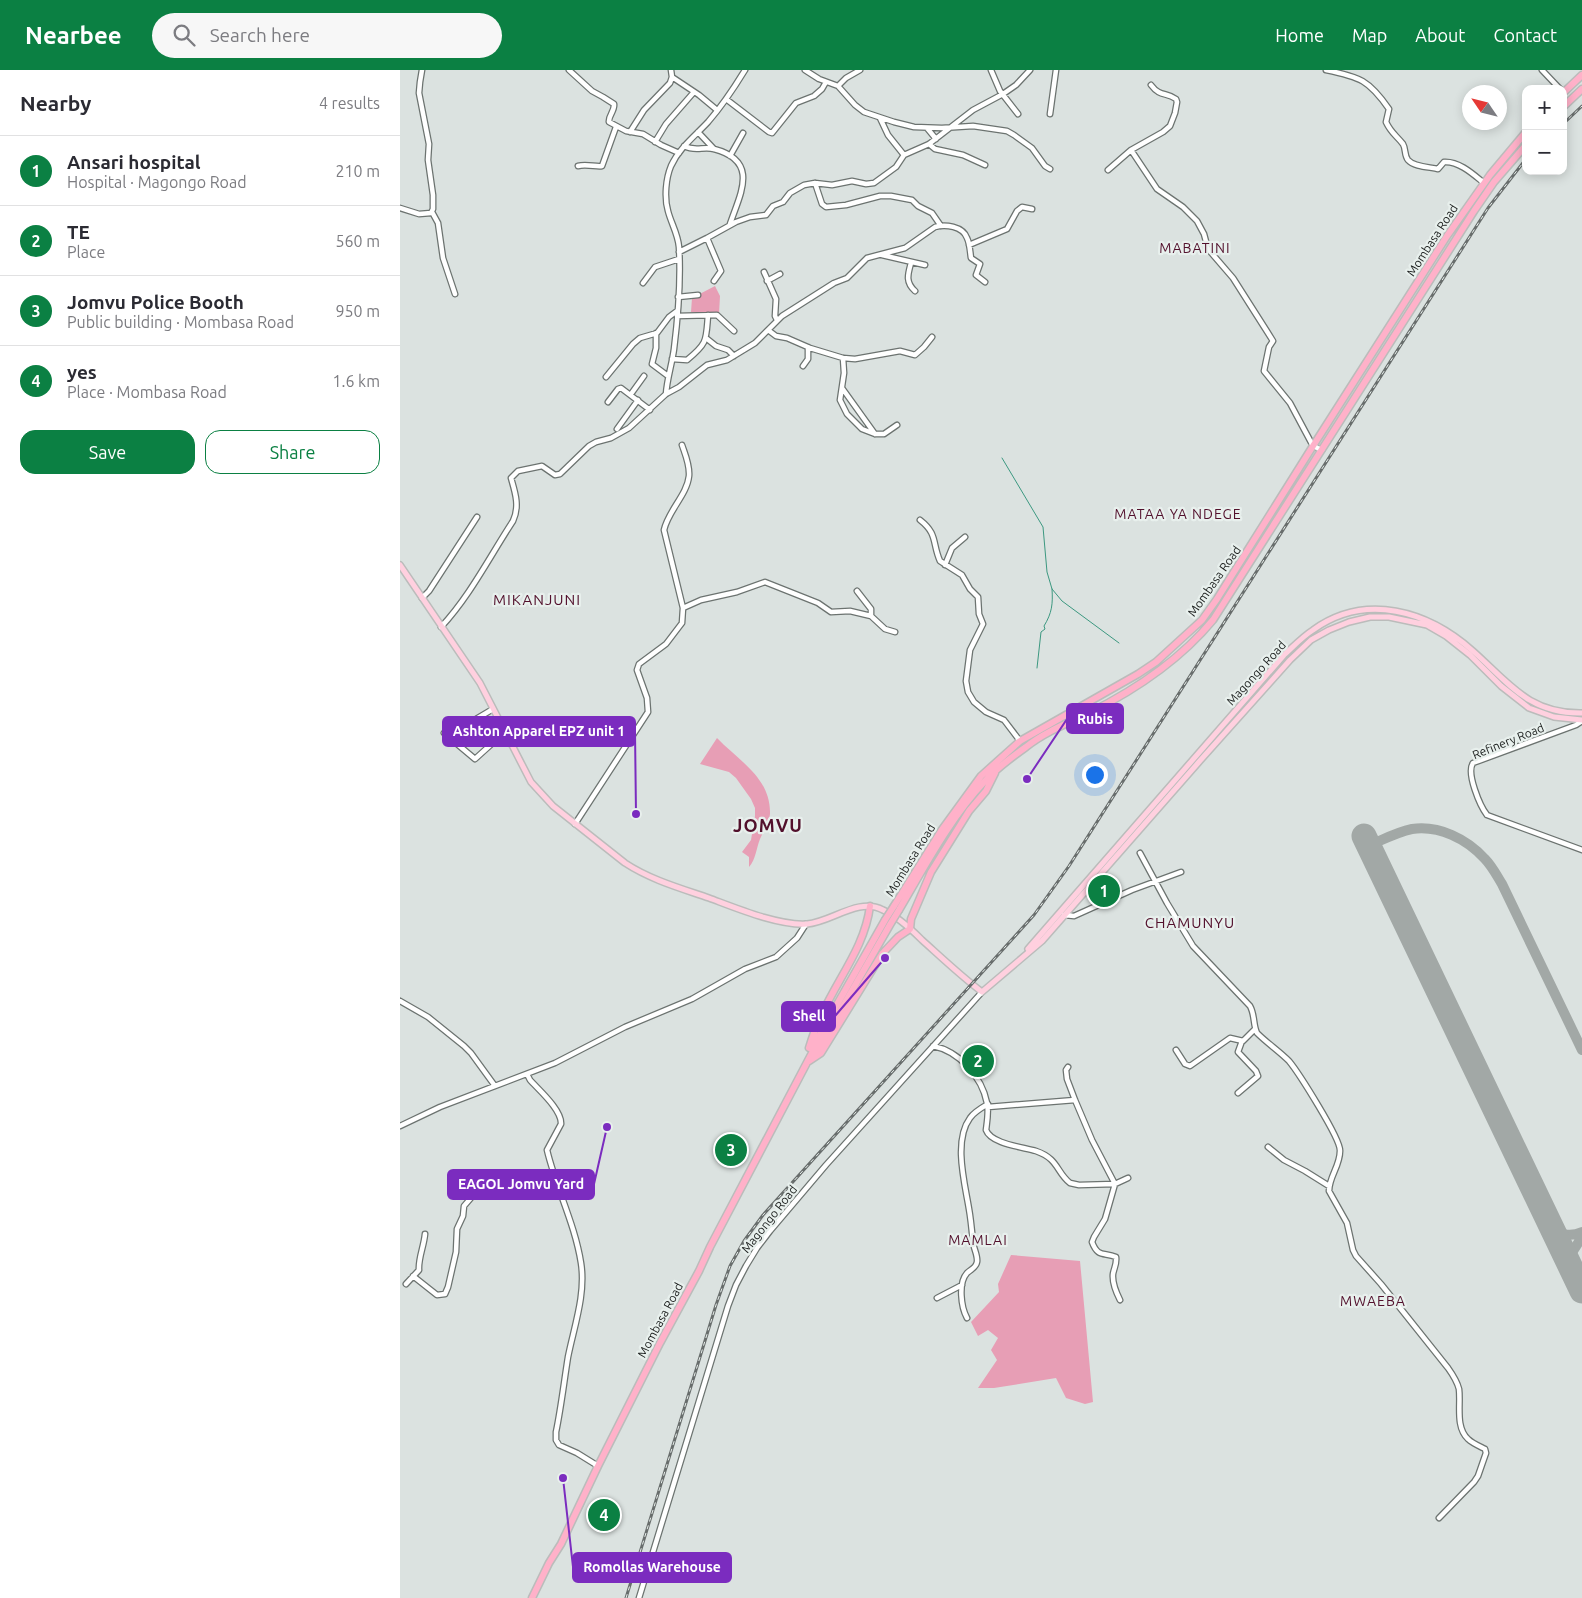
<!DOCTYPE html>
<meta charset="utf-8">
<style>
:root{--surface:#fff;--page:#f7f7f7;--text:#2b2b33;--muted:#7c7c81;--line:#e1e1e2;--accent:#0b8043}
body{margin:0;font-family:Ubuntu,sans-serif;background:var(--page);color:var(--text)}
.controls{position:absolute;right:15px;top:15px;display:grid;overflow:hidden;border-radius:10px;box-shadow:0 2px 12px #0003}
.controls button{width:45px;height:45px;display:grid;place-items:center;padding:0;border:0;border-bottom:1px solid var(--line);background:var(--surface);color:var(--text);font:25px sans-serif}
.compass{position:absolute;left:1062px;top:15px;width:45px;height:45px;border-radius:50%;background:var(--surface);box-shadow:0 2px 12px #0003;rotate:305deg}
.you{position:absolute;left:694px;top:704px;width:18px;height:18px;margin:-12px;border:4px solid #fff;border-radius:50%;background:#1a73e8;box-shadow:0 0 0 8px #1a73e833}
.badge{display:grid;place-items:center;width:32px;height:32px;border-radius:50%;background:var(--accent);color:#fff;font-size:16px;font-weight:700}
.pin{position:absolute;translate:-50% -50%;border:2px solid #fff;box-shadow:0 1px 5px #0006}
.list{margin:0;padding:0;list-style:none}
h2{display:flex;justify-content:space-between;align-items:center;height:65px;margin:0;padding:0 20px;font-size:21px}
h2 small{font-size:16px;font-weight:400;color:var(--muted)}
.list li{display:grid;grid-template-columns:32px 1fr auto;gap:15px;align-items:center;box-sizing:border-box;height:70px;padding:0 20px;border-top:1px solid var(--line)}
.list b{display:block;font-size:19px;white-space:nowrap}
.list p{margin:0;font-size:16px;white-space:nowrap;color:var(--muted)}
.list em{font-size:16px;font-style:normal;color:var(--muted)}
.actions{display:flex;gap:10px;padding:15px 20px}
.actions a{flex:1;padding:11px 0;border:1px solid var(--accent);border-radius:15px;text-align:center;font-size:18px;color:var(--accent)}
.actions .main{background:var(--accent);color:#fff}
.icon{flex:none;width:28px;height:28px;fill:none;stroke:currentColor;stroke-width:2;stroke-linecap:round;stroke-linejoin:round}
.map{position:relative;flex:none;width:1182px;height:1528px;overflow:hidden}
header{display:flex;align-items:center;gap:30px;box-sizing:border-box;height:70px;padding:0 25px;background:var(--accent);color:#fff}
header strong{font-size:24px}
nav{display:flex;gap:28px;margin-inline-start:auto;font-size:18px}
.search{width:350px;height:45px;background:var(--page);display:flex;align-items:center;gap:12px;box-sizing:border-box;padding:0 18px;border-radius:28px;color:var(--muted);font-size:19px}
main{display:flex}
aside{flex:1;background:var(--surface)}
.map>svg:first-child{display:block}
.green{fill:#e79eb5}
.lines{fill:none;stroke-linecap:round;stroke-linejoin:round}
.stream{stroke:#3c9880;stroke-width:1}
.taxiway{stroke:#a2a8a6;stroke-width:10}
.runway{stroke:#a2a8a6;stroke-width:25}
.minor-casing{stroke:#6c7370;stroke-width:7}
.major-casing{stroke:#bbbcbb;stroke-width:8}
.highway-casing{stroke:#bbbcbb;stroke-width:9}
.minor{stroke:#fff;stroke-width:4.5}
.major{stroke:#ffd0df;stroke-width:5}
.highway{stroke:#ffb1c9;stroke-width:6}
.rail-casing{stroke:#686d6c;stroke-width:3}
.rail{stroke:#e8f0ed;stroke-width:1;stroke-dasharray:4;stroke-linecap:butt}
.highway-bridge-casing{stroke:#bbbcbb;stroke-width:9;stroke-linecap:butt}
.highway-bridge{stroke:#ffb1c9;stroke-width:6}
.labels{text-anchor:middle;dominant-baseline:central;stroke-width:4.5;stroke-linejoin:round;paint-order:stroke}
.street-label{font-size:12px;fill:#1b1e1d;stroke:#e8f0ed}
.neighbourhood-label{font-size:14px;letter-spacing:1px;fill:#52102c;stroke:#e8f0ed}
.quarter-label{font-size:15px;letter-spacing:1px;fill:#52102c;stroke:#e8f0ed}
.district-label{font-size:18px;font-weight:bold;letter-spacing:1px;fill:#52102c;stroke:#e8f0ed}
.leader{fill:none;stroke:#7b2cbf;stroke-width:2}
.callout-dot{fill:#7b2cbf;stroke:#e8f0ed;stroke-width:2}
.callout{fill:#7b2cbf;stroke:#7b2cbf;stroke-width:2}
.callout-label{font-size:14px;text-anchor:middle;font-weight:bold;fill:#fff}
</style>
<header>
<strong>Nearbee</strong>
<div class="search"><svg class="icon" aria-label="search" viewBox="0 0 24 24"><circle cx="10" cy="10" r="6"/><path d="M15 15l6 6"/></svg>Search here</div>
<nav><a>Home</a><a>Map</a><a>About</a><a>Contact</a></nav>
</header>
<main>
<aside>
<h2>Nearby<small>4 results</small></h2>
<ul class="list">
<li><span class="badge">1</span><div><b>Ansari hospital</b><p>Hospital · Magongo Road</p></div><em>210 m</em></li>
<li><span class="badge">2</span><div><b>TE</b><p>Place</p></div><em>560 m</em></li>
<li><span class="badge">3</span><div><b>Jomvu Police Booth</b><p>Public building · Mombasa Road</p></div><em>950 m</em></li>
<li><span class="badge">4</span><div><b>yes</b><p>Place · Mombasa Road</p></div><em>1.6 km</em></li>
</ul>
<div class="actions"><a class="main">Save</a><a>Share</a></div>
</aside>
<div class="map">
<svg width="1182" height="1528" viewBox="0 0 1182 1528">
<rect width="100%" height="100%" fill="#dbe2e0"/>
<path class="green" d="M315 216 320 226 319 244 291 242 292 228Z
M317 668C339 691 371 708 370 744 369 752 363 762 360 769 356 779 356 789 349 797V787L342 782 351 770 355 746V738L351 729 336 708 329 702 300 694Z
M611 1185 680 1191 693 1332 685 1334 666 1328 656 1308 594 1318H578L597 1290 591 1280 598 1268 588 1260 578 1266 571 1252 599 1222 598 1214Z"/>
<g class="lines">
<path class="stream" d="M602 388 643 457 647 502 652 519 662 531 719 573
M637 598 641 562 645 559 644 556C652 543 653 534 652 519"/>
<path class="taxiway" d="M968 776C982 770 997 762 1012 759 1039 755 1067 769 1085 789 1092 796 1097 806 1102 814L1182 980
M1152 1159C1162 1165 1171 1167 1182 1162
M1171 1198V1184L1182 1167"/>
<path class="runway" d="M964 766 1182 1221"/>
<defs>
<path id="minor" d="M169 0 192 21 203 27 214 34C215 41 208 46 209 52L226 61 243 64 261 75 279 83
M405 0 419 9 438 16 455 35 464 42 494 52 514 57 542 58 573 56 607 61 614 65 632 78 645 96 650 99
M591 0 600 21 618 44
M926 0C960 7 969 10 989 39L986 52C991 63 996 65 1003 74 1006 79 1004 85 1008 90 1014 97 1030 97 1038 99L1044 92C1059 91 1073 104 1084 113
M1142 0 1160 19
M272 7 299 25 317 40
M438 16 446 8 460 0
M326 29 369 62 372 63 396 33 414 26 422 19 426 12
M650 44 656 0
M480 48 488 65 504 85
M527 58 536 69
M230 62 244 40 270 13 272 7 271 0
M298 62 314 79
M255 72 266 54 294 22
M529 74 535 79 563 85 585 95
M284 76C296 82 303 76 314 79 360 91 340 124 330 154
M731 80 757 119 783 137 797 151 804 164 808 179 833 208 868 263 873 271 869 277 864 301 890 333 913 376 922 380
M330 86 343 63
M178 96C186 94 197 97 202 96L216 57
M708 100 731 80 763 62 770 56 775 43 777 32 776 29C766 22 760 27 751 15
M415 113 422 134 426 137 446 135 480 126H491L512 130 518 136 532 143 541 156
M0 138 19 144 31 143 33 139V125L28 90 29 74 19 23 20 12 22 0
M32 142 38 153 43 188 55 224
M307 168 321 201 314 211
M569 175 607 159 617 141 622 137 632 139
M279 182 307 168 336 152 350 147 366 145 373 136 383 132 390 123 404 115 415 113 432 115 452 111 466 114 474 113 496 97 504 85 529 74 573 40 603 24 616 15 630 0
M482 185 525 195
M511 193C508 204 505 212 515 221
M364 202 376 229 375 246 377 250
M367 211 380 204
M243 213 255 197 279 189
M278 227 298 225
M277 246 317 245 334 261
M368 260 376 266 387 268 410 278 443 288 455 289 500 281 515 285 524 277 532 267
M256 263V278L252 294 268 306
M306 268 316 276 328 280 334 286
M443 288 444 303 440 330 447 344 462 359 475 364H484L497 355
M272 289 287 290C308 273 306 270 308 245
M403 296 408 289V277
M206 307 233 274 240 268 257 263 269 247 277 241
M442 318 475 364
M231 324 244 306
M266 324C267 309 272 294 274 279 278 247 281 209 279 177 278 164 271 153 268 141 264 127 266 108 271 96 279 78 295 66 308 52 322 36 334 18 345 0
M208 332 218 319 221 318 250 340
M217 359 238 330
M282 375C285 384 290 395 289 406 287 425 268 441 264 460L283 538
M520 450C538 464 532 473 540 491L562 505 570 519 578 527 579 544 583 554 570 580 566 611 568 622 574 632 586 642 604 650 620 671
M545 495 552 478 565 467
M457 521 471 539V546
M22 528 29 521 77 447
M41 557C70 526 90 486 113 451 120 436 115 422 111 408L118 401 142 396 155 405 160 404 189 376 196 372 211 368 229 358 266 324 279 317 307 295 327 290 355 273 382 246 434 213 447 208 467 188 505 178 535 157C545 154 563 156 567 168 570 174 570 182 571 188L580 194 576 205 585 212
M1182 651 1176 655 1073 693C1066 703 1080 736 1087 745L1182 780
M71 652 93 639
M44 663 75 689 96 670 106 663
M175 754 248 642 247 628 237 600 239 594 266 574 282 553 283 538 301 530 337 522 365 512 418 533 431 542 450 541 471 546 485 559 495 562
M740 783 767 833 793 876 850 936C855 945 853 955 857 963 867 973 879 981 889 991 898 1002 941 1069 940 1081 940 1096 929 1107 929 1121L947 1153 953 1180 956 1186 981 1214 1048 1298C1053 1305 1057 1311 1059 1319 1061 1334 1055 1357 1068 1369 1072 1373 1079 1376 1085 1379L1086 1383 1078 1406 1074 1412 1039 1448
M664 845 674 846 732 820 781 802
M0 931 28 947 64 976 71 983 95 1016
M533 976C559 981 582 1007 587 1033 589 1041 587 1052 586 1060 591 1074 623 1077 636 1081 659 1089 656 1102 670 1113L679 1115 715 1114 728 1108
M776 980 785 994 790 996 830 968 843 971 855 959
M668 997 666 1000 667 1009 675 1030 692 1070 715 1114 705 1149 694 1167 692 1172C698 1188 704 1182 716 1187 717 1194 714 1198 713 1204 712 1213 716 1222 720 1230
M127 1004 130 1010C139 1020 162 1040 161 1054L147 1080C156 1118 175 1154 181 1193 186 1224 174 1257 168 1287 164 1312 161 1338 156 1362V1370L159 1375 177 1383 198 1396
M838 1023 858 1006 856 1001 838 982 842 971
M588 1037 675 1030
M0 1056 40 1037 155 993 225 957 292 929 345 899 376 887 397 868 406 854
M868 1077 884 1090 905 1101 929 1116
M13 1206 37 1225 45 1224 48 1217 56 1182 57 1159 63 1146 64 1136 77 1121
M6 1214 19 1200C18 1189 24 1176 25 1164
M537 1228 562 1215
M567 1248C561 1237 558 1213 567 1203 571 1199 576 1198 577 1192 578 1186 574 1179 573 1173 572 1162 571 1150 569 1139 565 1114 553 1071 570 1048 574 1042 581 1038 588 1034
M239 1528 328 1236 336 1215 346 1196 357 1178 370 1161 426 1095 582 922"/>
<path id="major" d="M0 495 80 613 131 712 153 736 225 793C251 810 280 818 309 828 336 838 379 856 407 854 432 852 458 827 483 840 497 846 511 859 522 870 542 888 561 906 582 922L642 871 798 693 890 590 911 570 929 560 949 552 970 547H989L1027 555 1046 566 1070 585 1101 616 1129 638 1154 647 1182 650
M628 879 884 585C893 577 902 567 913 560 966 522 1028 541 1073 581 1109 613 1129 644 1182 643"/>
<path id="highway" d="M1163 23 1182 5
M1163 37 1182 19
M494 836 541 761 581 706 620 671 738 604 756 592 802 550 817 529 913 376 1047 166 1090 105 1126 62
M499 840C525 796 550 748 585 711 597 698 612 687 626 677 645 662 668 653 689 643 735 620 780 590 813 550L1074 141 1094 112 1126 75
M409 978C413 965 417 953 423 942 439 907 465 876 470 836
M412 983 419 978 491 853
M409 991 421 983 482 884 498 867 510 859 511 849 531 802 569 741 586 721 595 703
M132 1528 149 1493 161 1474 198 1396 260 1273 299 1201 310 1177 412 983 414 975 485 850"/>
</defs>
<use href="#minor" class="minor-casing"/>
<use href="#major" class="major-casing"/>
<use href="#highway" class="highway-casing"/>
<use href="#minor" class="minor"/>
<use href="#major" class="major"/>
<use href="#highway" class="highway"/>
<defs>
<path id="rail" d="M1163 54 1182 36
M226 1528 316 1235 330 1196 344 1171 363 1145 634 845 669 796 1088 138 1126 89"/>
</defs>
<use href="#rail" class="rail-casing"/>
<use href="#rail" class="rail"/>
<defs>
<path id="highway-bridge" d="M485 850 494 836
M491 853 499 840"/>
</defs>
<use href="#highway-bridge" class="highway-bridge-casing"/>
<use href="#highway-bridge" class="highway-bridge"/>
</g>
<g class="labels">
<g class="street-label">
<text transform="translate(1032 170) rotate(-57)">Mombasa Road</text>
<text transform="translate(814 511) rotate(-55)">Mombasa Road</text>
<text transform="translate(856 603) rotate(-48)">Magongo Road</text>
<text transform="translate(1108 671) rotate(-22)">Refinery Road</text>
<text transform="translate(510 790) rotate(-58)">Mombasa Road</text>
<text transform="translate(369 1149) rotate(-52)">Magongo Road</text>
<text transform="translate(260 1250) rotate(-62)">Mombasa Road</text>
</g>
<g class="neighbourhood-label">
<text x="795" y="178">MABATINI</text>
<text x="778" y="444">MATAA YA NDEGE</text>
<text x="578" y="1170">MAMLAI</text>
<text x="973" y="1231">MWAEBA</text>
</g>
<g class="quarter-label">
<text x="137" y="529">MIKANJUNI</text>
<text x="790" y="852">CHAMUNYU</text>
</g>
<g class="district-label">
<text x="368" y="755">JOMVU</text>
</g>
</g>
<path class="leader" d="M627 709L667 649M236 744L235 661M485 888L435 946M207 1057L194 1114M163 1408L173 1497"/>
<g class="callout-dot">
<circle cx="627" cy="709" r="5"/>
<circle cx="236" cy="744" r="5"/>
<circle cx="485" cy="888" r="5"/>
<circle cx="207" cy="1057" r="5"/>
<circle cx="163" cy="1408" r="5"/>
</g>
<g class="callout">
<rect x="667" y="634" width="56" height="29" rx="5"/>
<rect x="43" y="647" width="192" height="29" rx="5"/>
<rect x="382" y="932" width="53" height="29" rx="5"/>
<rect x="48" y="1100" width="146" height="29" rx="5"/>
<rect x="173" y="1483" width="158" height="29" rx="5"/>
</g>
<g class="callout-label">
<text x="695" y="654">Rubis</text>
<text x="139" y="666">Ashton Apparel EPZ unit 1</text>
<text x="409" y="951">Shell</text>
<text x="121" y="1119">EAGOL Jomvu Yard</text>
<text x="252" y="1502">Romollas Warehouse</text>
</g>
</svg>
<div class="controls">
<button>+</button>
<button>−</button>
</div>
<svg class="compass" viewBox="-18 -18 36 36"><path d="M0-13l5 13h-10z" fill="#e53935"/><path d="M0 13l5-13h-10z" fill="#7c7c81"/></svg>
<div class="you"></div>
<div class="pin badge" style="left:704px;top:821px">1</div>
<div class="pin badge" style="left:578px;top:991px">2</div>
<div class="pin badge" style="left:331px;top:1080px">3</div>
<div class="pin badge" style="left:204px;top:1445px">4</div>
</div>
</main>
